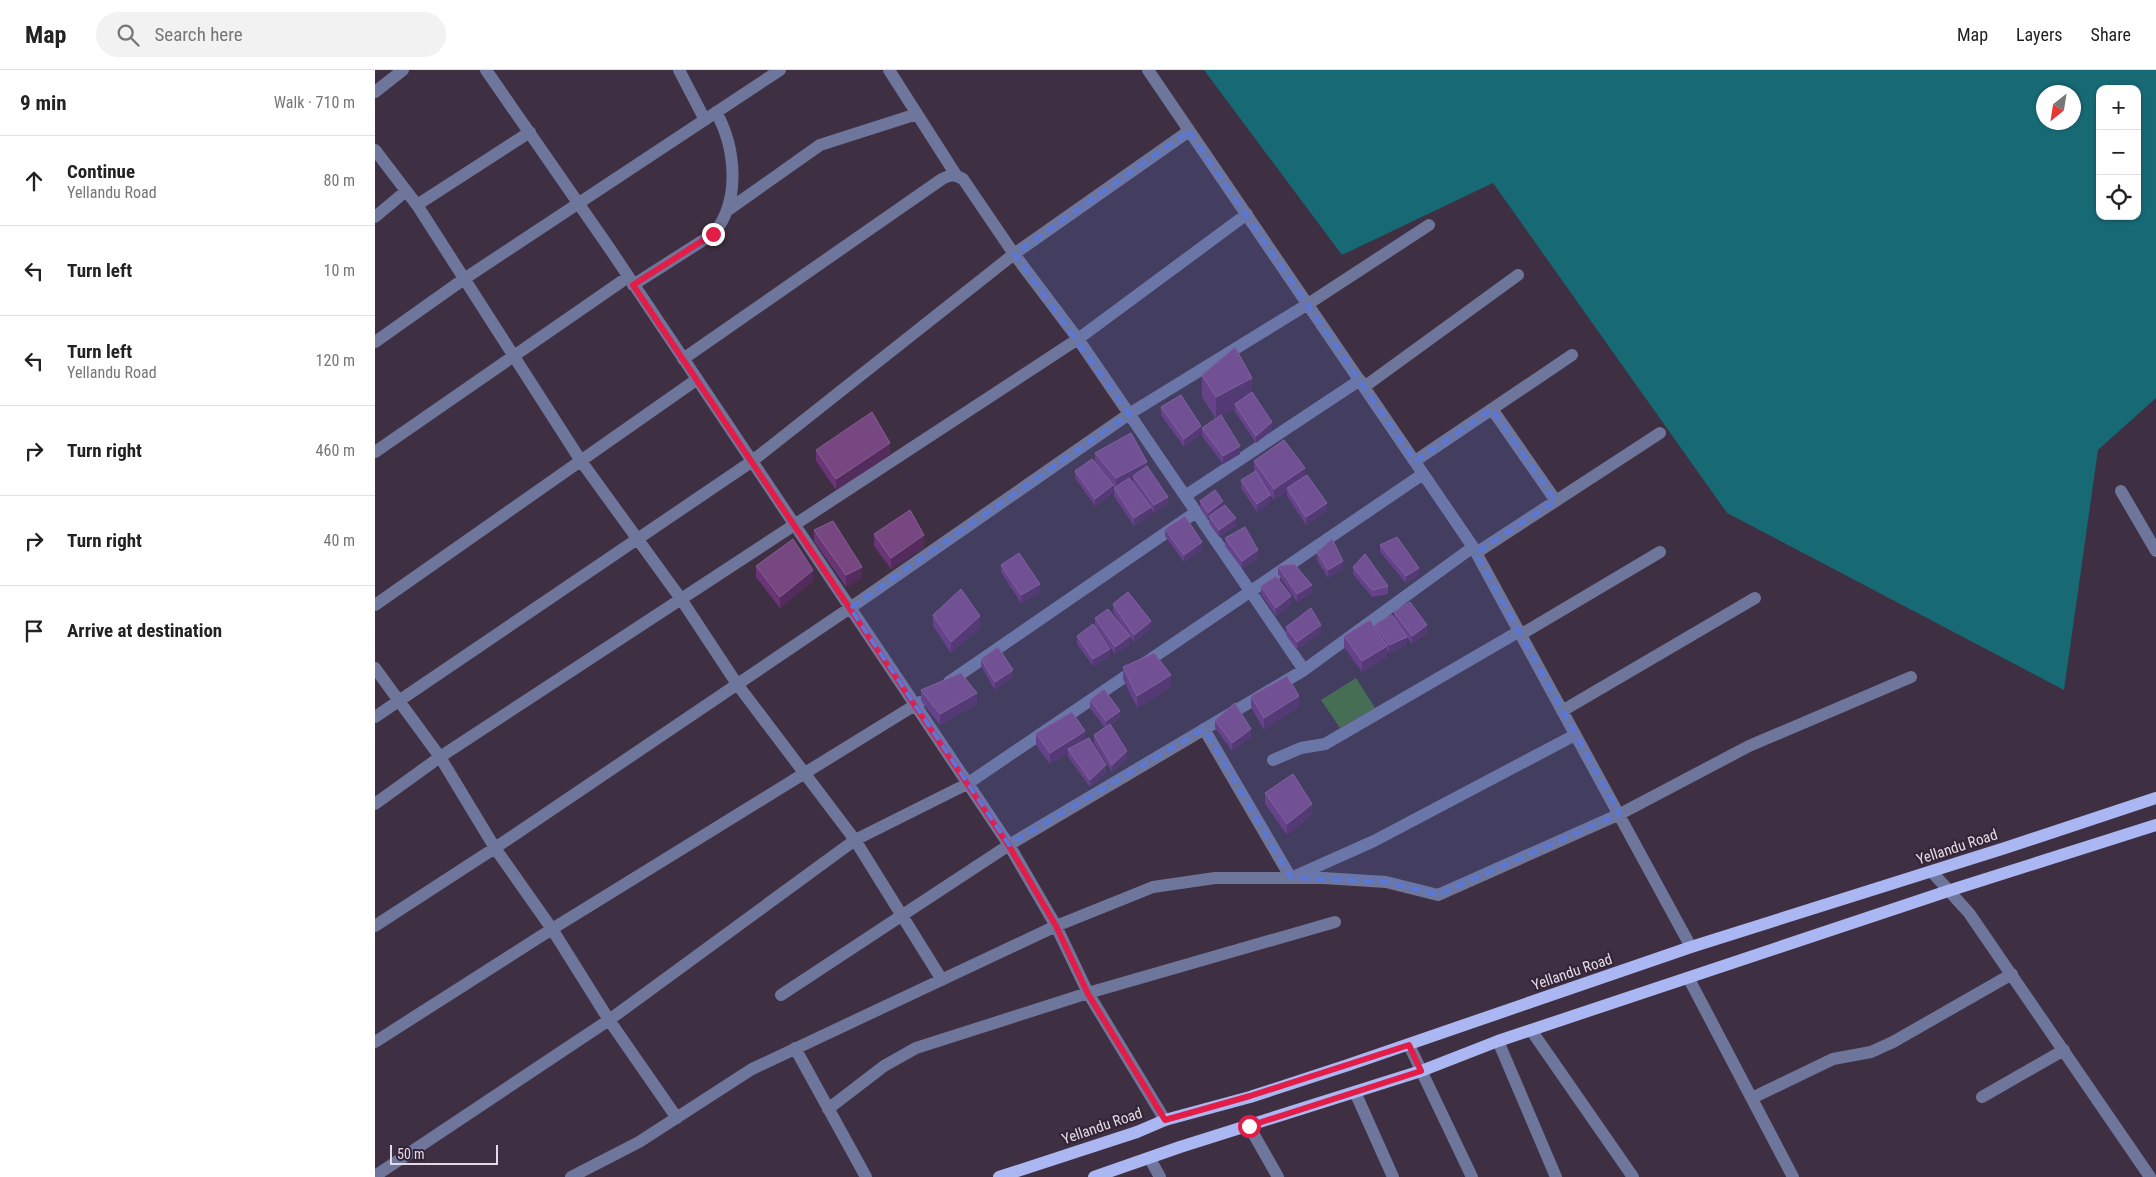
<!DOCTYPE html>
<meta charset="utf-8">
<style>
:root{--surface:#fff;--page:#f2f2f2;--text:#222;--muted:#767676;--line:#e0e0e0}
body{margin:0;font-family:"Roboto Condensed",sans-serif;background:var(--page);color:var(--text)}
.controls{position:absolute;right:15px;top:15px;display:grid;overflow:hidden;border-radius:10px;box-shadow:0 1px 4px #0004}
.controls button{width:45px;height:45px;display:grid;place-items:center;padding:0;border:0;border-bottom:1px solid var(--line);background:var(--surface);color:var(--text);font:25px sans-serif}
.compass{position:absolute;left:1661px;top:15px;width:45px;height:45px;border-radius:50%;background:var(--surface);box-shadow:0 1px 4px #0004;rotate:210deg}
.scale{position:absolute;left:15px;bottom:12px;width:108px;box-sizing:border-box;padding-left:5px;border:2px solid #e4dae6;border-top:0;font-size:14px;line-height:18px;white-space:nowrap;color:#e4dae6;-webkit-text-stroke:4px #342538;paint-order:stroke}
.stop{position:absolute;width:15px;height:15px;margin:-11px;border:4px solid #e11d48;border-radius:50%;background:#fff}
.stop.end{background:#e11d48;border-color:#fff;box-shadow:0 1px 5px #0008}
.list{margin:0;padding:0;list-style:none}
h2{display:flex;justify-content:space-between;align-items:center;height:65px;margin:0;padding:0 20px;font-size:21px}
h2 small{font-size:16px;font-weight:400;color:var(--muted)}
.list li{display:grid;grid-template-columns:32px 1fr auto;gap:15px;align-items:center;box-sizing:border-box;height:90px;padding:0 20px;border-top:1px solid var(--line)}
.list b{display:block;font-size:19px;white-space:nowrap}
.list p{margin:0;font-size:16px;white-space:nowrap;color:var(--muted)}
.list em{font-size:16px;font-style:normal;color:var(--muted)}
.icon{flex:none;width:28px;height:28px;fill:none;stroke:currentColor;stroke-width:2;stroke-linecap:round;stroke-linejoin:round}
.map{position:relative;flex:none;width:1781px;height:1107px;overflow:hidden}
header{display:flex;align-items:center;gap:30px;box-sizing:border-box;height:70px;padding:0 25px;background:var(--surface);border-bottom:1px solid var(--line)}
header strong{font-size:24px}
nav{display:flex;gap:28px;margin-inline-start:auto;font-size:18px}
.search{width:350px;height:45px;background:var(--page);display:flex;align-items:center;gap:12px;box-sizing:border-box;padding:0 18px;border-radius:28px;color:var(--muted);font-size:19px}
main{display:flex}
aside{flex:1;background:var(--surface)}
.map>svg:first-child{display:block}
.green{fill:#426c34}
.water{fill:#176974;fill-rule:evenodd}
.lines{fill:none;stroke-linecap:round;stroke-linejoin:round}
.minor{stroke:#6f769b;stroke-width:12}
.major{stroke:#abb7f2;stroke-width:12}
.wall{fill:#6a3576}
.shaded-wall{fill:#532b5c}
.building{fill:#774782;stroke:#885e92}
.route{stroke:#e11d48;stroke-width:6}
.marked{fill:#5978dc;fill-opacity:0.2;stroke:#5978dc;stroke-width:4;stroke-dasharray:10 6;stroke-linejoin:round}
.labels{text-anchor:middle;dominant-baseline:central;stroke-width:4.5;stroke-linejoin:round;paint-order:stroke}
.street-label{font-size:15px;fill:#e4dae6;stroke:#342538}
</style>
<header>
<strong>Map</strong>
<div class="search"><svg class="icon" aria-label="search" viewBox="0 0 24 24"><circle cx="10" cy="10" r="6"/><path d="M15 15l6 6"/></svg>Search here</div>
<nav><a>Map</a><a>Layers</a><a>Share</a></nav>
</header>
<main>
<aside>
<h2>9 min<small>Walk · 710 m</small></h2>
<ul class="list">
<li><svg class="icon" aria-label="ahead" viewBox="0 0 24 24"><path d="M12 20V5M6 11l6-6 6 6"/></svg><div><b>Continue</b><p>Yellandu Road</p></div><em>80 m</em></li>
<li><svg class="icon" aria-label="left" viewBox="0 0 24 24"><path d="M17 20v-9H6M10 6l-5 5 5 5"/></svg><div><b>Turn left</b></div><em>10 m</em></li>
<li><svg class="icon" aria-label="left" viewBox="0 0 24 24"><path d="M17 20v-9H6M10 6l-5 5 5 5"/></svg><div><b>Turn left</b><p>Yellandu Road</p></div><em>120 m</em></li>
<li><svg class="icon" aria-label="right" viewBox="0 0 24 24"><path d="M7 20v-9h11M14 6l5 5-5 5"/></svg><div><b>Turn right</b></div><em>460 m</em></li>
<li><svg class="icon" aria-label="right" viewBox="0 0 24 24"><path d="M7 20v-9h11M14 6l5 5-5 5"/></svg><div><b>Turn right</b></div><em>40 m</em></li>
<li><svg class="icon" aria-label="arrive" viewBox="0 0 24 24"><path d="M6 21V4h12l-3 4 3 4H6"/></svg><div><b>Arrive at destination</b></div></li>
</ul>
</aside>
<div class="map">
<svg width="1781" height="1107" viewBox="0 0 1781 1107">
<rect width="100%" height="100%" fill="#3e2f42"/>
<path class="green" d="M981 608 1000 638 965 658 946 630Z"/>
<path class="water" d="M829 0H1781V328L1723 380 1689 620 1352 443 1118 113 967 185ZM1725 19H1762V146H1725ZM1668 22H1698V52H1668Z"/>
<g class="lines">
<path class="minor" d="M111 0 235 179 634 775 681 856 713 923 790 1050
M304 0 330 50
M514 0 581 105
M773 0 1098 477 1316 877
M0 22 28 0
M0 80 42 135 206 391 306 529 362 614 480 770 567 910
M42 135 155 62
M353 140 445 75 542 44
M0 147 31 121
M258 215 338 164C366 132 361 78 341 42
M0 272 89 209 405 0
M308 289 567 109C575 105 579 104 588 109L639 184 703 269 929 600
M989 317 1143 205
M1117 339 1181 431
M0 382 253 207
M1040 391 1197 285
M1746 421 1781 481
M810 426 985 310
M1101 483 1285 363
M0 535 321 310
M1145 565 1285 482
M0 598 65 687 120 778 177 859 234 950 302 1048
M574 612 821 442
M1187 641 1380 528
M0 647 376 392 639 184 814 61
M829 659 916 808 999 771 1200 665
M898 690 926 678 950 674 1143 562
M0 734 65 687 703 269 872 144
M1557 802 1594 843 1775 1107
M0 856 120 778 475 538 754 344 933 234 1054 155
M1314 909 1418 1107
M406 925 634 775 929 600 1098 477
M1156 960 1258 1107
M1123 971 1181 1107
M0 972 177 859 545 632
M1034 975 1097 1107
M420 978 491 1107
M980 1022 1018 1107
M1607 1027 1689 980
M1377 1028 1458 989 1496 982 1518 972 1637 904
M453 1039 509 996 541 978 713 923 960 852
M874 1056 903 1107
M775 1089 785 1107
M0 1106 234 950 480 770 592 714 1048 404
M196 1107 264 1072 377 999 681 856 778 817 840 808H948L1011 812 1063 825 1245 744 1374 676 1536 607"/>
<path class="major" d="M624 1107 762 1062 790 1050 875 1027 973 995 1316 877 1630 778 1781 728
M719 1107 805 1077 1046 1001 1123 971 1573 821 1781 755"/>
</g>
<path class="wall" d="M827 305 877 322 897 360 881 373 860 342V339L847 346 865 384 848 394 827 366V358L841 349 827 327Z
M786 337 826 364 809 377 786 345Z
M441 380 515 385 461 420 441 391Z
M720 383 772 396 793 434 779 443 776 439V444L759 456 739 426V418L738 416V423L720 436 700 408V401L720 393Z
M879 391 930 407 952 441 931 455 912 426V422L899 430 895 425V433L882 442 866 418V410L879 402Z
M825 431 848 437 861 456 844 467 834 453V450H833L825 438Z
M790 459 827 480 809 492 790 466Z
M439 460 487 508 471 517 439 471Z
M499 464 549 477 516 499 499 476Z
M850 468 883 488 867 498 850 476Z
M1005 475 1044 506 1031 513 1005 482Z
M942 482 968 499 953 508 942 490Z
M626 495 665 522 646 533 626 502Z
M381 496 438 511 405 538 381 507Z
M903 496 937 523 922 532 903 504Z
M978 497 1013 516V524L997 527 978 504Z
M886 516 916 534 901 546 886 524Z
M738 534 776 559 759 572 738 542Z
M1019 542 1052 563 1037 574 1032 567V574L1014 583 1012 580V587L987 602 969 577V566L1000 557V554L1019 547Z
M558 545 605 558 576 583 558 556Z
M720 548 755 574 740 584 720 556Z
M911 557 946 563 922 580 911 565Z
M702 566 735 587 718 596 702 574Z
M606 589 638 607 620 620 606 596Z
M748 597 796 617 762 638 748 609Z
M546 620 602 634 565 655 546 631Z
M876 626 924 637 889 660 876 637Z
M715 630 745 648 735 655 752 689 737 702 719 673V665L730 658 715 638Z
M840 650 876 667 857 681 840 658Z
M661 663 710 670 731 703 715 717 693 687V683L675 694 661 675Z
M890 723 937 745 912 765 890 734Z"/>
<path class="shaded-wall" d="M877 308V330L860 334V339L841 349V327Z
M897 352V360L881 373V366Z
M826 356V364L809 377V369Z
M515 373V385L461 420V409Z
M865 376V384L848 394V386Z
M772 392V404L758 406V411L741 419V408Z
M930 398V409L912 418V422L899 430V419Z
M738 415V423L720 436V429Z
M895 425V433L882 442V434Z
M793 427V434L779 443V435Z
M848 431V439L834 446V450H833V443Z
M952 433V441L931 455V447Z
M776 437V444L759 456V448Z
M861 448V456L844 467V460Z
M549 465V477L516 499V488Z
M827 472V480L809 492V485Z
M883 480V488L867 498V491Z
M968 491V499L953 508V500Z
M487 497V508L471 517V505Z
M1044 498V506L1031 513V506Z
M438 500V511L405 538V527Z
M665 514V522L646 533V525Z
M937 515V523L922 532V524Z
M916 526V534L901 546V538Z
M605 546V558L576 583V572Z
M776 551V559L759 572V565Z
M946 555V563L922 580V572Z
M1052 555V563L1037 574V566Z
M755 566V574L740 584V577Z
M1032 567V574L1014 583V575Z
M1012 576V587L987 602V591Z
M735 579V587L718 596V589Z
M638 600V607L620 620V612Z
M796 605V617L762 638V626Z
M602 623V634L565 655V644Z
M924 626V637L889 660V648Z
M745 641V648L731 659V651Z
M876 659V667L857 681V673Z
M710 661V672L693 679V683L675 694V683Z
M752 681V689L737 702V695Z
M731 695V703L715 717V710Z
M937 734V745L912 765V754Z"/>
<path class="building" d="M860 277 877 308 841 327 827 305Z
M877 322 897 352 881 366 860 334Z
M806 325 826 356 809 369 786 337Z
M497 342 515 373 461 409 441 380Z
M846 345 865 376 848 386 827 358Z
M756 363 772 392 741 408 720 383Z
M909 370 930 398 899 419 879 391Z
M717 389 738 415 720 429 700 401Z
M772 396 793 427 779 435 758 406Z
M881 401 895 425 882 434 866 410Z
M932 405 952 433 931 447 912 418Z
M754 408 776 437 759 448 739 418Z
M840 420 848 431 833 443 825 431Z
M850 435 861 448 844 460 834 446Z
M535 440 549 465 516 488 499 464Z
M810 446 827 472 809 485 790 459Z
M458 451 487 497 471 505 439 460Z
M870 457 883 480 867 491 850 468Z
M1022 467 1044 498 1031 506 1005 475Z
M418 469 438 500 405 527 381 496Z
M957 469 968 491 953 500 942 482Z
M644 483 665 514 646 525 626 495Z
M990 484 1013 516 997 520 978 497Z
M919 494 937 515 922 524 903 496Z
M901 506 916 526 901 538 886 516Z
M586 519 605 546 576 572 558 545Z
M753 522 776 551 759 565 738 534Z
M1035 532 1052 555 1037 566 1019 542Z
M936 538 946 555 922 572 911 557Z
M733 539 755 566 740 577 720 548Z
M1017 545 1032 567 1014 575 1000 554Z
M995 550 1012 576 987 591 969 566Z
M718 554 735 579 718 589 702 566Z
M623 577 638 600 620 612 606 589Z
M779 583 796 605 762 626 748 597Z
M586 603 602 623 565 644 546 620Z
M912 606 924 626 889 648 876 626Z
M729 619 745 641 731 651 715 630Z
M860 633 876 659 857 673 840 650Z
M697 642 710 661 675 683 661 663Z
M735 654 752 681 737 695 719 665Z
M714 668 731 695 715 710 693 679Z
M918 704 937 734 912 754 890 723Z"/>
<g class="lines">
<path class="route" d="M338 164 258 215 634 776 681 856 713 924 790 1050 875 1026 1034 975 1046 1001 874 1056"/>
</g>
<path class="marked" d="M814 61 1040 391 1117 339 1181 431 1101 483 1245 744 1063 825 1011 812 916 808 829 659 634 775 475 538 754 344 639 184Z"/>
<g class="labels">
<g class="street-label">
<text transform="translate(1582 777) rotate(-18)">Yellandu Road</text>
<text transform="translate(1197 902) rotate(-19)">Yellandu Road</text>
<text transform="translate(727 1056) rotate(-19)">Yellandu Road</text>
</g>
</g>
</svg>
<div class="controls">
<button>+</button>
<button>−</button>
<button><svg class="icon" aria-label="locate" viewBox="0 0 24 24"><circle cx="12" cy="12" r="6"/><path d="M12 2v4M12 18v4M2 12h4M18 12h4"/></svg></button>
</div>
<svg class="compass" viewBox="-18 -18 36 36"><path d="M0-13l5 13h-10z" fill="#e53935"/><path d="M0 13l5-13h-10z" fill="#767676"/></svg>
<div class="scale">50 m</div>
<div class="stop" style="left:874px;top:1056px"></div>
<div class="stop end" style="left:338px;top:164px"></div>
</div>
</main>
